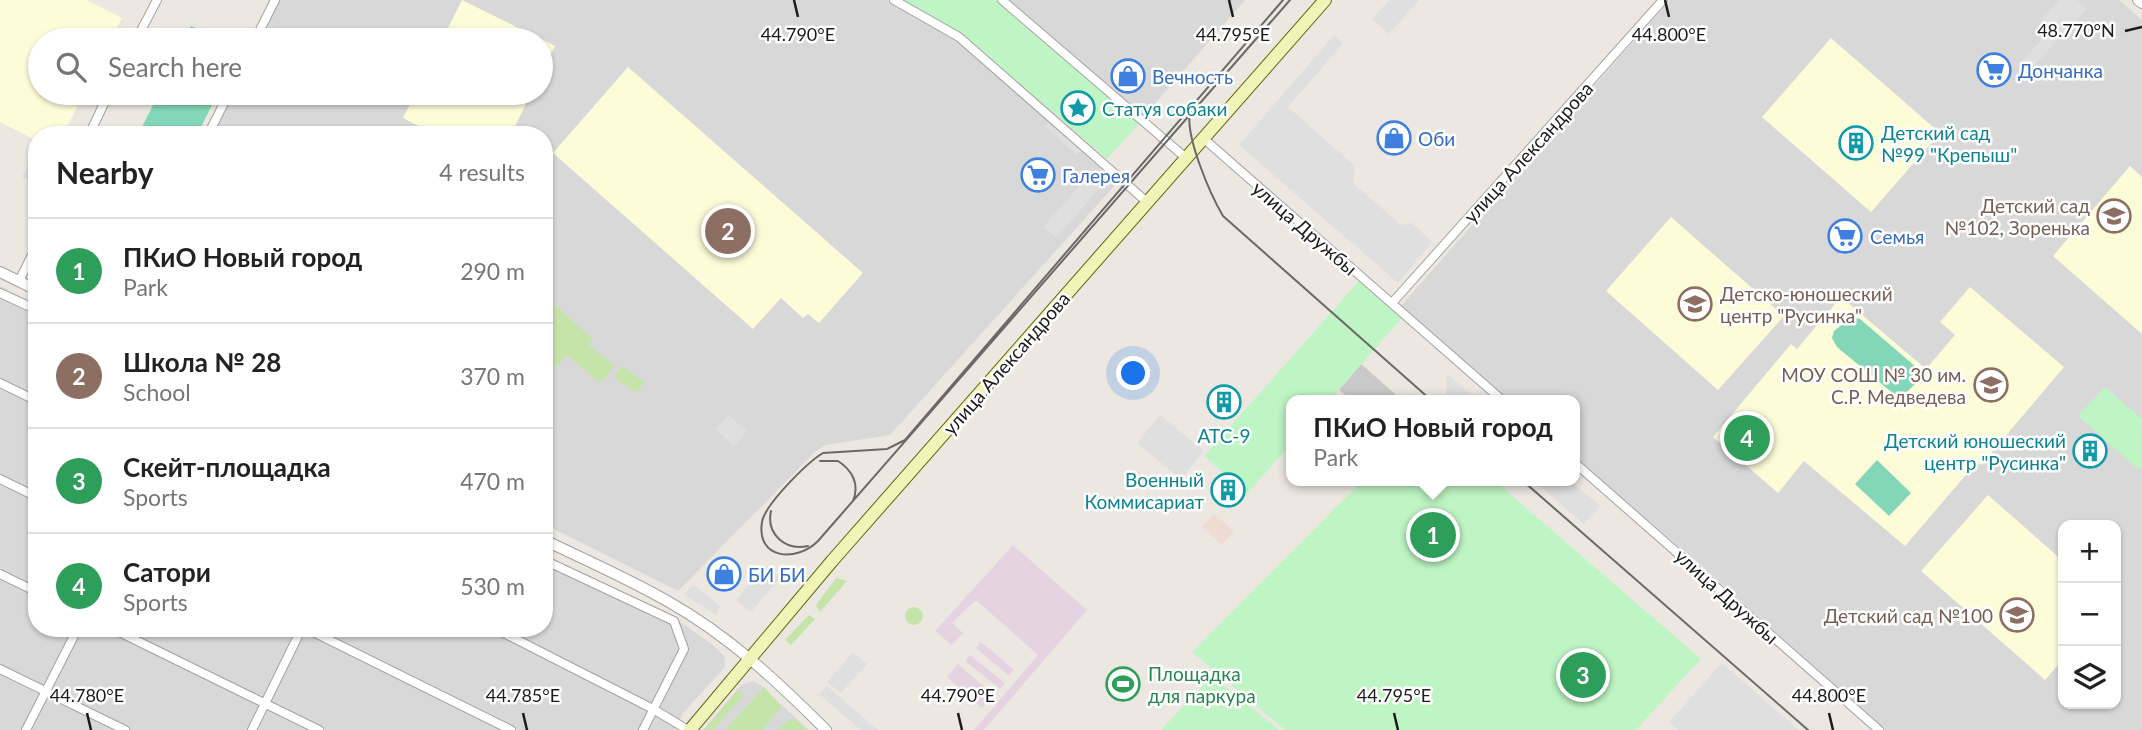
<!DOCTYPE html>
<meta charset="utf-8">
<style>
:root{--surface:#fff;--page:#f6f6f6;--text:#222;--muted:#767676;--line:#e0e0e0;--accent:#2563eb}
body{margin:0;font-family:Lato,sans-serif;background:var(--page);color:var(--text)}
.controls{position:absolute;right:21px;bottom:21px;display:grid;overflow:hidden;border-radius:14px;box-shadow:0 2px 5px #0004}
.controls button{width:63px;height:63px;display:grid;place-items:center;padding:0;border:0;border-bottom:2px solid var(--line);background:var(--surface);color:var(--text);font:35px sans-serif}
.you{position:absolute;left:1134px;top:374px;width:24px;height:24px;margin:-18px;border:5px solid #fff;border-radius:50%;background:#1a73e8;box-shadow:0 0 0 10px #1a73e833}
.badge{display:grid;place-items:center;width:46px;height:46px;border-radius:50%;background:var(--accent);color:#fff;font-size:23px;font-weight:700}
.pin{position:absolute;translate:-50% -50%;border:4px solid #fff;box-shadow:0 2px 7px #0006}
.popup{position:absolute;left:1286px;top:395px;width:294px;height:91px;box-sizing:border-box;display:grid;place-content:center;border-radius:14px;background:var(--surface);filter:drop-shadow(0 2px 5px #0005);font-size:23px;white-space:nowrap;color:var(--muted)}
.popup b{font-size:26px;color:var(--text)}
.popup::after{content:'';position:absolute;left:50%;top:100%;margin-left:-14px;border:14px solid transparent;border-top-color:var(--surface)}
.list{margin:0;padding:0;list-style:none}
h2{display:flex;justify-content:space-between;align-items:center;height:91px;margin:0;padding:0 28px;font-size:30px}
h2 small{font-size:23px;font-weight:400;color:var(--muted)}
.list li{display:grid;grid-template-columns:46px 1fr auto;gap:21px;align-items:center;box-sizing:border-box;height:105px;padding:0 28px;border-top:2px solid var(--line)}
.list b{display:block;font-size:26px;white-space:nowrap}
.list p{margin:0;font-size:23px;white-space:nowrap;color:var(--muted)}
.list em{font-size:23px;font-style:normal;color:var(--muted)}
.icon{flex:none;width:38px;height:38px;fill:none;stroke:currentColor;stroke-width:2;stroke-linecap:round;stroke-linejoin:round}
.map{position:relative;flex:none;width:2142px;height:730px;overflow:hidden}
.search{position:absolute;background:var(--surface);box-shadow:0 2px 5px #0004;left:28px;top:28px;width:525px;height:77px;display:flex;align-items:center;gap:18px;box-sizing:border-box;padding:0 24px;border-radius:38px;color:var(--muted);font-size:26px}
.panel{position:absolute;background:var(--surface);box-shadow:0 2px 5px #0004;left:28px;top:126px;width:525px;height:511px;border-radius:28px}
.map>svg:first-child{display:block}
.residential{fill:#d9d8d8;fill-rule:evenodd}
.industrial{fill:#e5d3e1}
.education{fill:#fcfcd9}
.religious{fill:#c9c9c9}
.military{fill:#eddbd4}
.grass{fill:#c5e4a9}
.park{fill:#bff5c4}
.pitch{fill:#83d7b8}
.parking{fill:#dfdfdf}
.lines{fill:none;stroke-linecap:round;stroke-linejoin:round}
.minor-casing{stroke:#a2a2a2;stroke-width:10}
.tertiary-casing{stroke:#a2a2a2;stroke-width:12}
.secondary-casing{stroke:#5d680b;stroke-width:14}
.minor{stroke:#fff;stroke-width:8}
.tertiary{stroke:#fff;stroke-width:10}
.secondary{stroke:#f0f4b6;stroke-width:12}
.tram{stroke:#696969;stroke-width:2}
.ticks{fill:none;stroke:#1b1b1b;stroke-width:2.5}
.labels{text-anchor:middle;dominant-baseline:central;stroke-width:5;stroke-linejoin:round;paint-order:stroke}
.shop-label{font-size:19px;fill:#366cbe;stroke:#fff;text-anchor:start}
.culture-label{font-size:19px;fill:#0d838f;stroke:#fff;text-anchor:start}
.street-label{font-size:19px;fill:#1b1b1b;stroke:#fff}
.education-label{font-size:19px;fill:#785e54;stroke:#fff;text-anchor:end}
.leisure-label{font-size:19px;fill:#27864d;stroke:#fff;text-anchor:start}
.ticks-label{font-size:18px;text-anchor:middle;fill:#1b1b1b;stroke:#fff;stroke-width:5;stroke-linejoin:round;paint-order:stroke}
</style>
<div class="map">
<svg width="2142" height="730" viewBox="0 0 2142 730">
<rect width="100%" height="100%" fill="#ece8e1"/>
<path class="residential" d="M280 0H886L959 41 1117 183 890 435 826 445 816 451 678 591 544 524V135H213L234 93H541V40H260Z
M1007 0H1245L1144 116Z
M1670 0H2119L2142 20V730H1884L1694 559 1575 459V400H1504L1443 349 1401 306ZM2063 525H2116V704H2063Z
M0 286 37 304V628H544V555L672 616 713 645 724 656 725 667 683 713 674 730H0Z
M752 681 759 684 809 730H703L741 685Z"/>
<path class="industrial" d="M1013 545 1087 610 984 730H974L1038 655 976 600 952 623 963 633 952 645 935 631Z
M981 642 1014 670 1009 676 976 648Z
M970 655 1005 683 1000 689 965 661Z
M958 664 994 695 982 708 947 677Z"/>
<path class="education" d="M0 0H86L122 18 111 40H40V93H84L63 135H37V141L0 122Z
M462 0 555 46 541 74V40H442Z
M1831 38 1940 133 1871 212 1762 117Z
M628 67 863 273 819 323 808 314 803 318 781 298 753 329 553 153Z
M416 93H531L511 135H436L403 118Z
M2130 166 2142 177V334L2053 256Z
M1671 217 1784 316 1718 390 1606 291Z
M1970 287 2064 367 1981 465 1977 462 1905 546 1804 461 1778 493 1713 437 1791 344 1797 349 1841 297 1926 369 1955 335 1940 322Z
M1988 495 2063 561V659L2045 680 1921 571Z"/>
<path class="religious" d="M1361 364 1402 400H1351L1339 390Z"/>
<path class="military" d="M1214 514 1234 531 1222 545 1202 527Z"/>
<path class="grass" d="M544 294 593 340 589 346 614 365 605 379 597 381 567 355 553 370 544 362Z
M622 366 644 382 637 393 614 378Z
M836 578 847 581 820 612 816 605Z
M905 616a9 9 0 1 1 18 0a9 9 0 1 1-18 0Z
M809 615 815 619 791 645 785 640Z
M764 687 781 706 763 730H725Z
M738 690 744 695 713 730H704Z
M789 719 796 720 806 730H778Z"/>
<path class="park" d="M903 0H996L1140 123 1107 159 962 34Z
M1359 281 1402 318 1330 400H1291V444L1247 494 1204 456Z
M2105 387 2142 419V467L2139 470 2078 416Z
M1362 481H1495L1701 659 1636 730H1285L1192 652Z
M1212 676 1279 730H1161Z"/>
<path class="pitch" d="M191 26 220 40H184Z
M159 93H218L197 135H138Z
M1852 317 1860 319 1916 367 1919 380 1904 395H1895L1837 347 1832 338 1834 331Z
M1877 460 1911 493 1889 516 1855 484Z"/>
<path class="parking" d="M1389 0H1419L1389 34 1372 19Z
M2060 0H2077L2087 9 2028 72 2020 63 2051 30 2041 20Z
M1334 35 1343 43 1288 107 1355 166 1353 183 1401 225 1412 223 1432 242 1398 283 1239 145Z
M1053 118 1084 147 1077 155 1045 127Z
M34 152 37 154V184L22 177Z
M1092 172 1104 183 1056 238 1043 227Z
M1447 374 1478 400H1446Z
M728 415 747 431 734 446 715 429Z
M1160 415 1204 451 1181 479 1137 443Z
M1534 481H1571L1600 506 1584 524Z
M765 565 781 577 751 612 736 600Z
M693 584 720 606 716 615 684 595Z
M853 652 867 664 841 693 827 682Z
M1722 663 1785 718 1798 730H1678L1669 722Z
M827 686 878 730H861L819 694Z"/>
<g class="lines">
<defs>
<path id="minor" d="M894 0 959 37 1147 202
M1002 0 1186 158
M136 40 157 0
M255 40 275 0
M89 135 109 93
M208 135 229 93
M1203 138 1502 400
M19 281 37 245
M0 293 37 310
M1392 303 1663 0
M0 383 37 401
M1575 463 1879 730
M0 479 37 497
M544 560 674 621 684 649 643 730
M0 574 37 592
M111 628 319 730
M305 628 511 730
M494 628 653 709 688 730
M0 669 125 730
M26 730 78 628
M252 730 302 628"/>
<path id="tertiary" d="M2138 0 2142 3
M0 272 37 290
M544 540C586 560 629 579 669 602 729 636 778 682 826 730"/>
<path id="secondary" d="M690 730 832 561 1325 0"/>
</defs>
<use href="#minor" class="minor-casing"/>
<use href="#tertiary" class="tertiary-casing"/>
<use href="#secondary" class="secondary-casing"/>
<use href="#minor" class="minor"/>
<use href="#tertiary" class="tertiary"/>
<use href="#secondary" class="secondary"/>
<path class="tram" d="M1283 0 905 440 887 449 823 453C808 462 765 504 762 522 756 559 796 563 818 541L1290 0
M1190 112C1185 136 1210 194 1223 216L1431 400
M820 461H838C852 470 860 484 853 501
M1523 481 1808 730
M771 511C766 534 785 551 808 546"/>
</g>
<path class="ticks" d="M794 0 798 17M1229 0 1233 17M1665 0 1669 17M2125 31 2142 27M87 713 91 730M523 713 527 730M958 713 962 730M1394 713 1398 730M1829 713 1833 730"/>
<defs>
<symbol id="supermarket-ring" viewBox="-11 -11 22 22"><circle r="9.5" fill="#fff" stroke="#3f7fe0" stroke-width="1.5"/><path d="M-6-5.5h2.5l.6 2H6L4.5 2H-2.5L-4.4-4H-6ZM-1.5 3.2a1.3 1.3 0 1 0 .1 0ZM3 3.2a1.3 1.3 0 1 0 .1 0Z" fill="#3f7fe0"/></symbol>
<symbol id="shop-ring" viewBox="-11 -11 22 22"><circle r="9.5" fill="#fff" stroke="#3f7fe0" stroke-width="1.5"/><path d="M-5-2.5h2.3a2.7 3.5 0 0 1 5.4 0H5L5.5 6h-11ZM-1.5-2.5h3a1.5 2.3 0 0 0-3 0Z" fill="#3f7fe0"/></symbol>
<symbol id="sight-ring" viewBox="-11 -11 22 22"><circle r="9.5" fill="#fff" stroke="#0f9aa8" stroke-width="1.5"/><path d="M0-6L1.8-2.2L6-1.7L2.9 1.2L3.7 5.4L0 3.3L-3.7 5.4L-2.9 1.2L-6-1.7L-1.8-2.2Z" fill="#0f9aa8"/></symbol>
<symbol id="building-ring" viewBox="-11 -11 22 22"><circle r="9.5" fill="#fff" stroke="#0f9aa8" stroke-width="1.5"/><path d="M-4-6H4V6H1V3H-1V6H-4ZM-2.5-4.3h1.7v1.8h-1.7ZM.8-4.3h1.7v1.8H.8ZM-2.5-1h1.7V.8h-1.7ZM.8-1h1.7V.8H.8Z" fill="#0f9aa8"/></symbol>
<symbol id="school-ring" viewBox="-11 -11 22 22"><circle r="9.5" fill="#fff" stroke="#8d6e63" stroke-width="1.5"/><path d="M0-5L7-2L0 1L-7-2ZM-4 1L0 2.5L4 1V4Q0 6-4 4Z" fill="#8d6e63"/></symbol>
<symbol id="stadium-ring" viewBox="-11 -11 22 22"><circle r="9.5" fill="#fff" stroke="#2e9e5b" stroke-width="1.5"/><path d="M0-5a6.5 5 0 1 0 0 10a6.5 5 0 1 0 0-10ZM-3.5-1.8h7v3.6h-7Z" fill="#2e9e5b"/></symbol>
</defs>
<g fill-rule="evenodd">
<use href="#supermarket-ring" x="1975" y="51" width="38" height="38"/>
<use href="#shop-ring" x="1109" y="57" width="38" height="38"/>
<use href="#sight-ring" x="1059" y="89" width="38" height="38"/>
<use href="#shop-ring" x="1375" y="119" width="38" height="38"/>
<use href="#building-ring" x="1837" y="124" width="38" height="38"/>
<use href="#supermarket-ring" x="1019" y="156" width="38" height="38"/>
<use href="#school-ring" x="2095" y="197" width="38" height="38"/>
<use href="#supermarket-ring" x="1826" y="217" width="38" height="38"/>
<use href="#school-ring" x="1676" y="285" width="38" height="38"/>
<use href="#school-ring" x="1972" y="366" width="38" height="38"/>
<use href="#building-ring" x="1205" y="383" width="38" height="38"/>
<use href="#building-ring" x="2071" y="432" width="38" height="38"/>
<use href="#building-ring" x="1209" y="471" width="38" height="38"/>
<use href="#shop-ring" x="705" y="555" width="38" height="38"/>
<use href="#school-ring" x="1998" y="596" width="38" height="38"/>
<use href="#stadium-ring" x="1104" y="665" width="38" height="38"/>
</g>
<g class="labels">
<g class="shop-label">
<text x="2018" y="70">Дончанка</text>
<text x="1152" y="76">Вечность</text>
<text x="1418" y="138">Оби</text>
<text x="1062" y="175">Галерея</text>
<text x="1870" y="236">Семья</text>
<text x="748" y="574">БИ БИ</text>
</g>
<g class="culture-label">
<text x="1102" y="108">Статуя собаки</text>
<text x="1881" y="132">Детский сад<tspan x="1881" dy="22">№99 "Крепыш"</tspan></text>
<text x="1224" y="435" text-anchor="middle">АТС-9</text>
<text x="2066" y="440" text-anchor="end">Детский юношеский<tspan x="2066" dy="22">центр "Русинка"</tspan></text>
<text x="1204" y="479" text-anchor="end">Военный<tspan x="1204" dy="22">Коммисариат</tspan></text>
</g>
<g class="street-label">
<text transform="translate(1528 152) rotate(-48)">улица Александрова</text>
<text transform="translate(1305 228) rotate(41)">улица Дружбы</text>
<text transform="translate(1006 363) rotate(-49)">улица Александрова</text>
<text transform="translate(1727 596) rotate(42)">улица Дружбы</text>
</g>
<g class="education-label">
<text x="2090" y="205">Детский сад<tspan x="2090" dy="22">№102, Зоренька</tspan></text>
<text x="1720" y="293" text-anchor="start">Детско-юношеский<tspan x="1720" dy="22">центр "Русинка"</tspan></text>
<text x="1966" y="374">МОУ СОШ № 30 им.<tspan x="1966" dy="22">С.Р. Медведева</tspan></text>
<text x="1993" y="615">Детский сад №100</text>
</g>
<g class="leisure-label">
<text x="1148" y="673">Площадка<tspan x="1148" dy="22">для паркура</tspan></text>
</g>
</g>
<g class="ticks-label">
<text x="2076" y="37">48.770°N</text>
<text x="798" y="41">44.790°E</text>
<text x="1233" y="41">44.795°E</text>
<text x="1669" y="41">44.800°E</text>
<text x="87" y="702">44.780°E</text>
<text x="523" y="702">44.785°E</text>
<text x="958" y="702">44.790°E</text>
<text x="1394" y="702">44.795°E</text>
<text x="1829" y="702">44.800°E</text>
</g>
</svg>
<div class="controls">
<button>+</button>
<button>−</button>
<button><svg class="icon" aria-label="layers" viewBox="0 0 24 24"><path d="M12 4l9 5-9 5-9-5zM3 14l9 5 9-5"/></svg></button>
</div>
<div class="you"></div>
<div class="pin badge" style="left:1433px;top:535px;background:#2e9e5b">1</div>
<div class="popup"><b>ПКиО Новый город</b>Park</div>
<div class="pin badge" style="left:728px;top:231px;background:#8d6e63">2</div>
<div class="pin badge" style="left:1583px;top:675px;background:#2e9e5b">3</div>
<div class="pin badge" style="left:1747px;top:438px;background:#2e9e5b">4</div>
<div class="search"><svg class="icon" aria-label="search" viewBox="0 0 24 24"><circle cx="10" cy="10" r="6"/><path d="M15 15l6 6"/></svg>Search here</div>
<section class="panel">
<h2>Nearby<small>4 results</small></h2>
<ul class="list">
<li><span class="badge" style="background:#2e9e5b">1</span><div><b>ПКиО Новый город</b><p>Park</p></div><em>290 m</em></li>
<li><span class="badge" style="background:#8d6e63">2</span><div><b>Школа № 28</b><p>School</p></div><em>370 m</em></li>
<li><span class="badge" style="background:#2e9e5b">3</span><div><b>Скейт-площадка</b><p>Sports</p></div><em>470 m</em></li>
<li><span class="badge" style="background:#2e9e5b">4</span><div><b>Сатори</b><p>Sports</p></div><em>530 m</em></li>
</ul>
</section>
</div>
